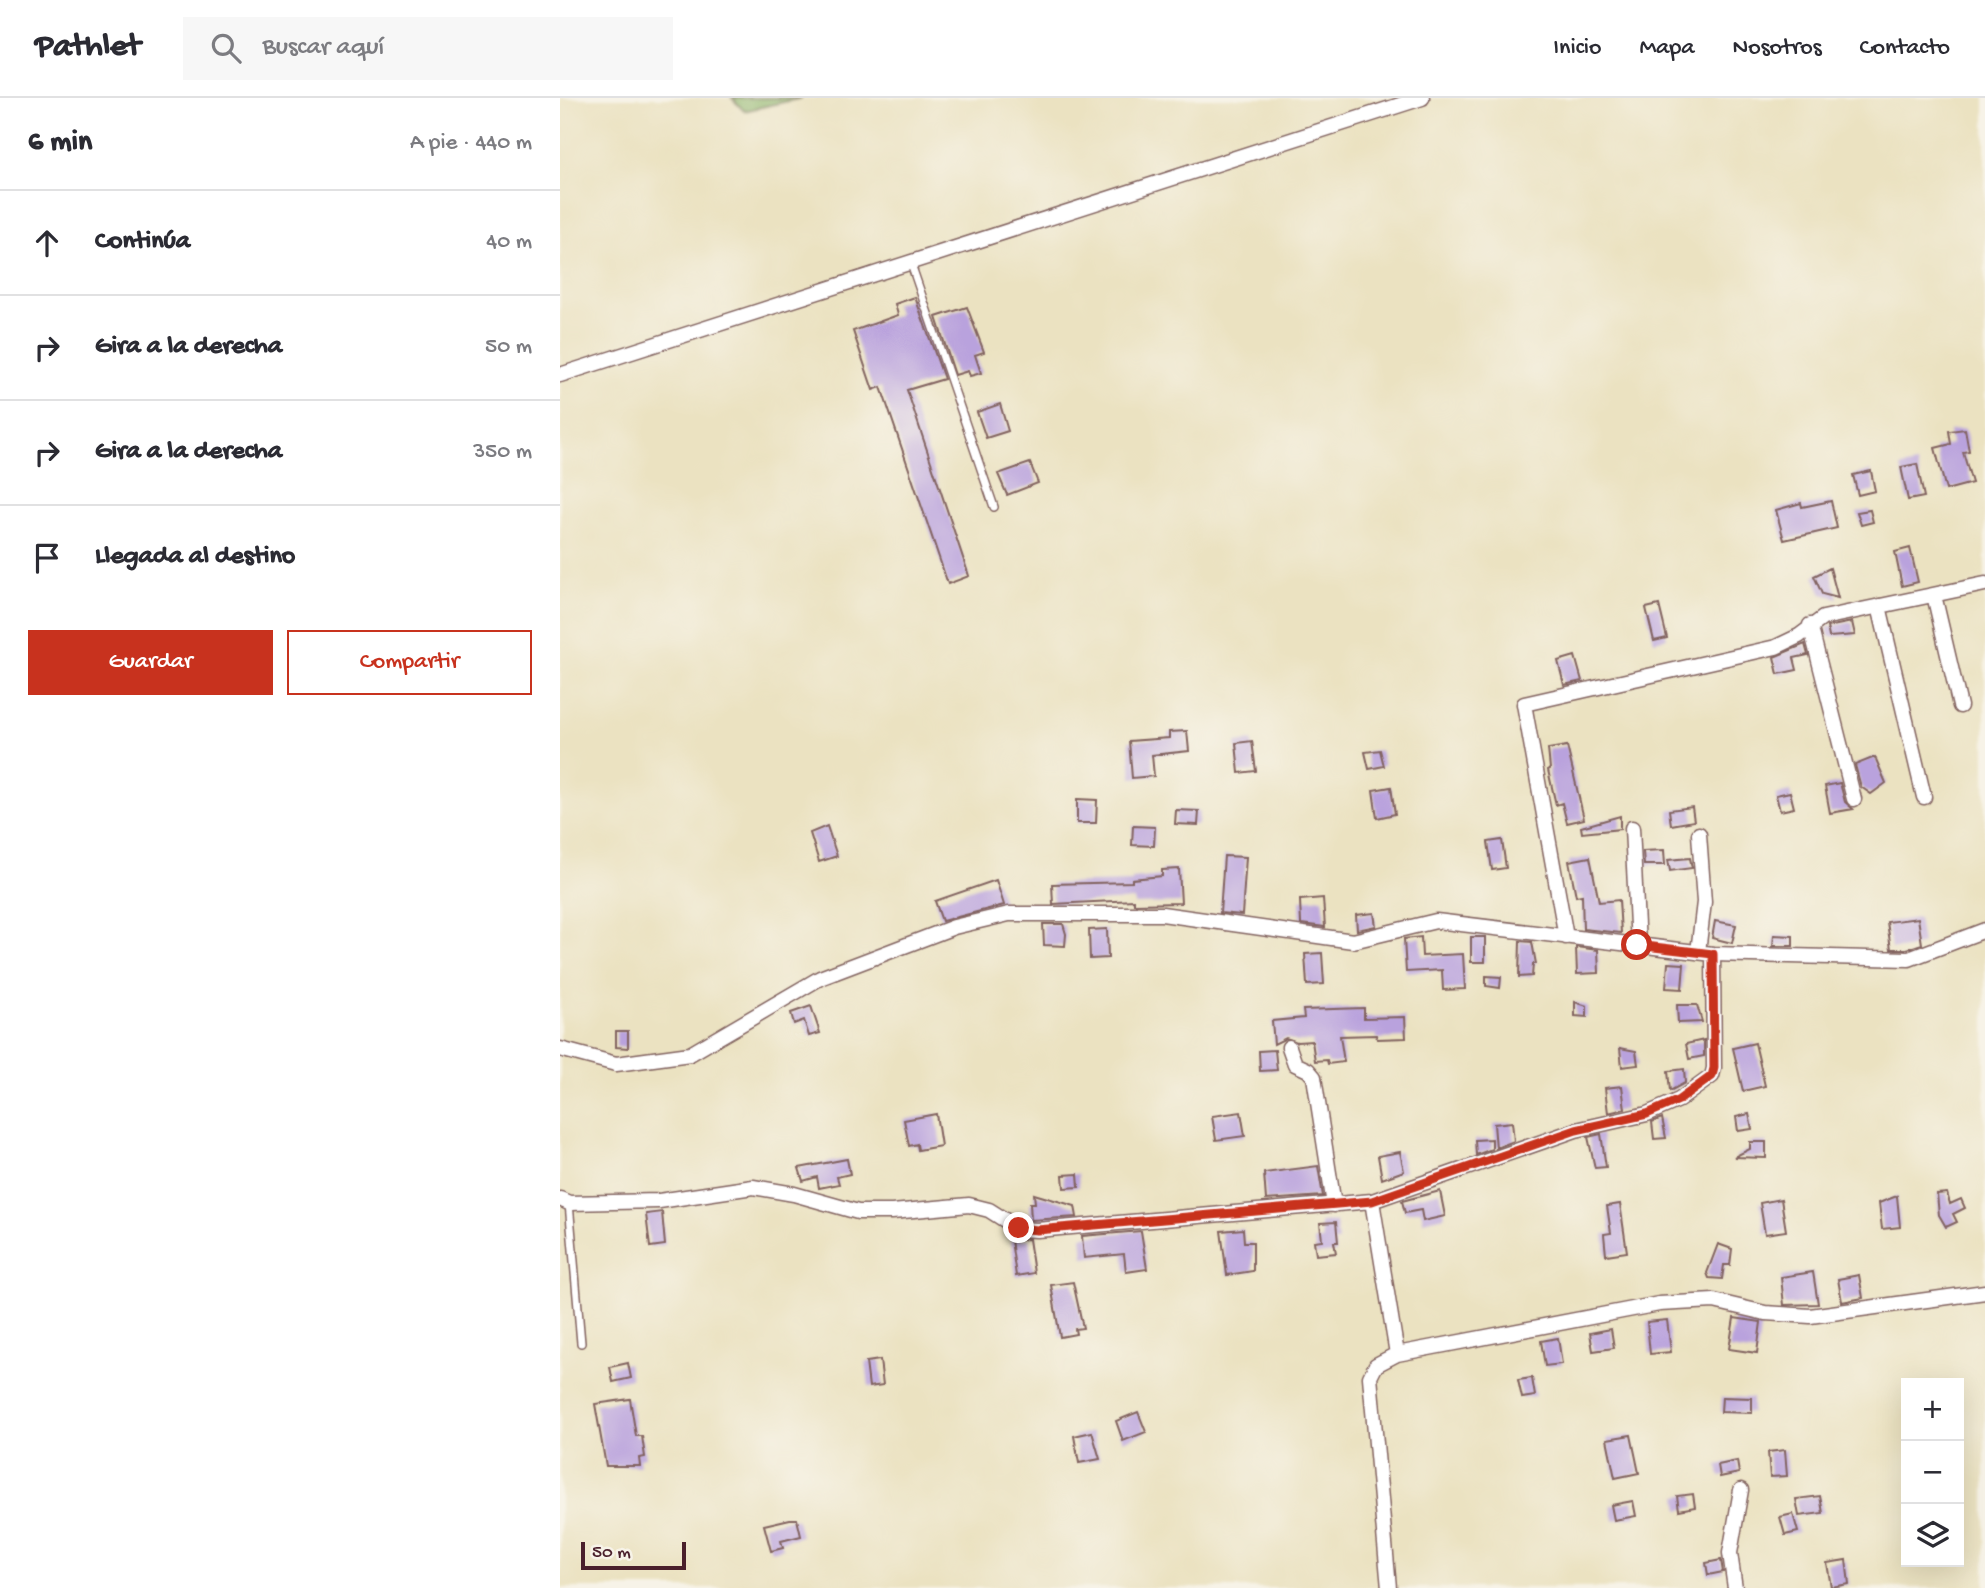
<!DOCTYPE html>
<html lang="es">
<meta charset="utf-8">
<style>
:root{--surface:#fff;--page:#f7f7f7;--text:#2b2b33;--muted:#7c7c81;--line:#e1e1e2;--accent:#c8321e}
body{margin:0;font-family:"Gochi Hand",sans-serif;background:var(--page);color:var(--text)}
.controls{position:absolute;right:21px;bottom:21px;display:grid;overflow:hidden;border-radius:0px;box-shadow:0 7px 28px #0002}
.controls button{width:63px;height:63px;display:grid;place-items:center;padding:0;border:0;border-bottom:2px solid var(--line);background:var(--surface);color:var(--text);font:35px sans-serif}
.scale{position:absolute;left:21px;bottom:18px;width:105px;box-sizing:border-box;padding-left:7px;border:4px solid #4a1f2b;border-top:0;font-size:19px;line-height:24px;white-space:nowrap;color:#4a1f2b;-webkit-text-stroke:5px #f7f3e8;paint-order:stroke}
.stop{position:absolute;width:21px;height:21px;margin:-16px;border:5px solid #c8321e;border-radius:50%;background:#fff}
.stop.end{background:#c8321e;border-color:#fff;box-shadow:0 2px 7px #0008}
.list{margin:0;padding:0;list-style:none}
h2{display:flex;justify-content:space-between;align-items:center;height:91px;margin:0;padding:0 28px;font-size:30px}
h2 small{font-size:23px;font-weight:400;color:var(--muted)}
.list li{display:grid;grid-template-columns:46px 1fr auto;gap:21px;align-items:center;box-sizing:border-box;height:105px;padding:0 28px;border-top:2px solid var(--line)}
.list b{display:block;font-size:26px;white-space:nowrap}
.list em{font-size:23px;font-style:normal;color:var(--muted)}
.actions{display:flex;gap:14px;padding:21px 28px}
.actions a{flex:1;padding:16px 0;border:2px solid var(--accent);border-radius:0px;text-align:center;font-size:24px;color:var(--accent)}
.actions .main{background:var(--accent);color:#fff}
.icon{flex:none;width:38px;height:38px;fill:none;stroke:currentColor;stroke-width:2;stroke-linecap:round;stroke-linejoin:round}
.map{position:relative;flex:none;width:1425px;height:1490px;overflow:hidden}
header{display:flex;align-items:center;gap:42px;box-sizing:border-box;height:98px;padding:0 35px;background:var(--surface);border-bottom:2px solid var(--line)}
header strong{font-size:33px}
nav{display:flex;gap:38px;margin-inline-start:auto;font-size:24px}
.search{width:490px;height:63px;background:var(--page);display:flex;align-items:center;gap:18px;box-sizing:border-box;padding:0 24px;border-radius:0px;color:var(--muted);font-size:26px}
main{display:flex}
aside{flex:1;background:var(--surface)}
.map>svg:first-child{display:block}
.forest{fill:#90b66c;stroke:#6d6a4c;stroke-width:2}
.building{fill:#b9a2dd}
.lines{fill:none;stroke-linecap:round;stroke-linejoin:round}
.service-casing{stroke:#826360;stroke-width:10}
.minor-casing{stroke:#826360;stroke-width:17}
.service{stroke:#fff;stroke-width:7}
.minor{stroke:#fff;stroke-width:14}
.route{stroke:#c8321e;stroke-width:9}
</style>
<header>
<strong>Pathlet</strong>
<div class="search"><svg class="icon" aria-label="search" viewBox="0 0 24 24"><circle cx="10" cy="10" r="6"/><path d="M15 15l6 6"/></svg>Buscar aquí</div>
<nav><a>Inicio</a><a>Mapa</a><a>Nosotros</a><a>Contacto</a></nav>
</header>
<main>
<aside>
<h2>6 min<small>A pie · 440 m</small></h2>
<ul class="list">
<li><svg class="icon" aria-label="ahead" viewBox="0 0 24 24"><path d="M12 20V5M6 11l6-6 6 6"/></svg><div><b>Continúa</b></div><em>40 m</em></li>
<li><svg class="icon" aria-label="right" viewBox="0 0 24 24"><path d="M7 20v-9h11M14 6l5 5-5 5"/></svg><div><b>Gira a la derecha</b></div><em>50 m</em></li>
<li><svg class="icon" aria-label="right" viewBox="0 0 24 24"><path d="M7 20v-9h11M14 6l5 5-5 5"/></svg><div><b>Gira a la derecha</b></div><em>350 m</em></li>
<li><svg class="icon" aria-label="arrive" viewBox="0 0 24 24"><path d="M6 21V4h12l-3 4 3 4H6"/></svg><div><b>Llegada al destino</b></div></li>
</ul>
<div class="actions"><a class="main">Guardar</a><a>Compartir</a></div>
</aside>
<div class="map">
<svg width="1425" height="1490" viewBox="0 0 1425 1490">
<rect width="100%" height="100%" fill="#f7f3e8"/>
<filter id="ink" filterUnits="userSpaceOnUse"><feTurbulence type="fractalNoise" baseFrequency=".0143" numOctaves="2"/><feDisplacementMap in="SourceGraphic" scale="14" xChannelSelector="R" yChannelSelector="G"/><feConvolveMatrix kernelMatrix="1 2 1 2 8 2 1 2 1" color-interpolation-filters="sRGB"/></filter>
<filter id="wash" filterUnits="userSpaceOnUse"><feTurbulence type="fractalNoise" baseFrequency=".00686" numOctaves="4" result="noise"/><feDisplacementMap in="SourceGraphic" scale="28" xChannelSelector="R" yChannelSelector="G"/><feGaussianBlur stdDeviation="1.57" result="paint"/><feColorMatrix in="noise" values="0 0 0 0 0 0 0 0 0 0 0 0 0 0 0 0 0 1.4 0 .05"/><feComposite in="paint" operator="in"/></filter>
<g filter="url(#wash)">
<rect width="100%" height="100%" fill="#ebe2c1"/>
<path class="forest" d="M172 0H242L184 13Z"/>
<g id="blocks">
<path class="building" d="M355 199 384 281 347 292 409 478 388 486 321 289 313 292 293 233 338 217 335 206Z
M407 209 424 254 415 257 421 275 410 278 408 273 395 277 376 219Z
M440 306 448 333 426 340 417 314Z
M1405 331 1409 353 1403 354 1412 385 1386 392 1375 350 1391 346 1389 333Z
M470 365 478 385 447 397 438 376Z
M1357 366 1364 399 1348 402 1341 369Z
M1311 373 1315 393 1298 397 1293 377Z
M1271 403 1277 430 1224 442 1216 412 1241 405 1242 409Z
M1310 412 1313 424 1301 427 1297 414Z
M1350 450 1358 484 1342 488 1335 454Z
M1270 470 1278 500 1262 496 1254 478Z
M1099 507 1107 540 1094 543 1086 510Z
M1292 524 1295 537 1269 539 1267 529Z
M1245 546 1248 557 1234 560 1237 572 1218 576 1214 559Z
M1015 558 1022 583 1004 587 998 563Z
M627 633 629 653 592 657 594 678 572 680 569 643 609 640V634Z
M692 643 696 673 679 675 676 645Z
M1007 648 1024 721 1007 725 1002 705 996 707 988 672 990 671 988 651Z
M820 652 824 668 809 671 805 654Z
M1315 659 1326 685 1311 696 1301 689 1295 667Z
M1280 685 1285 704 1293 711 1270 715 1265 688Z
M831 689 835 716 817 720 813 692Z
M1230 694 1234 710 1220 713 1216 697Z
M517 701 537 702 536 725H517Z
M1132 709 1134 723 1111 727 1109 712Z
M616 712 639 713 638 727 615 726Z
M1060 718V731L1022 735 1021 729Z
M267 728 277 758 259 764 250 735Z
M573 728 595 729 594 748 572 747Z
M942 742 946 770 932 772 928 744Z
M1104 752 1105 767H1084L1083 753Z
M664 758 686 759 682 817 660 815Z
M1030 759 1039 804 1059 802 1061 835 1023 831 1022 797 1016 798 1009 763Z
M1130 760 1132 770 1110 773 1108 762Z
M619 771 621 805 574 806V802L493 806 492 786 572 784V781L602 778V772Z
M436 782 444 807 382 823 375 803Z
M763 800 765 829 741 826 740 802Z
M814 815 816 828 797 832 796 817Z
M1358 820 1362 846 1347 851H1331L1327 824Z
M1155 823 1176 827 1172 845 1152 840Z
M483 826H503L506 836 505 848 484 847Z
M547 831 548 860 530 861 529 832Z
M1214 837 1233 838V848H1213Z
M861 839 862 858 903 856 905 891 883 892 882 872 846 874 844 841Z
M911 839H925V864H911Z
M960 843 972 844 976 866H973L972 878 959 879Z
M1016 849 1038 852 1039 875 1017 876Z
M762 855 764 886 747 887 745 856Z
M1108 865 1124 866 1122 891 1106 890Z
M926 878 941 879 940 890 926 888Z
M1015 904 1027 908V919L1015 918Z
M1117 907H1137L1142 924 1118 925Z
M251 908 260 935 249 938 244 922 234 926 231 915Z
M804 910V920L845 919 846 940 817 941 816 937 780 938 784 964 768 966 767 962 755 963 752 943 737 944 726 940 714 946 712 923 744 920 743 912Z
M56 933H68V950L56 949Z
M1144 942V958L1129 961 1126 946Z
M1195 945 1205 988 1183 993 1173 950Z
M1060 950 1076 953 1078 967 1062 969Z
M715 952 717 972 700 973 699 953Z
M1124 971 1125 985 1110 993 1108 973Z
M1062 988 1065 1011 1048 1015 1045 990Z
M681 1014 685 1038 656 1042 652 1018Z
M376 1016 381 1048 358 1052 357 1046 349 1048 344 1022Z
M1189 1016 1192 1031 1178 1033 1176 1019Z
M1102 1020 1106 1040 1094 1041 1092 1024Z
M952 1024 954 1043 936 1050 934 1026Z
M1041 1036 1046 1069 1035 1070 1028 1039Z
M932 1041V1051L916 1057 915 1042Z
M1190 1044H1206V1060L1174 1059 1190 1051Z
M840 1054 844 1073 822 1081 818 1058Z
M287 1061 290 1076 277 1079 279 1086 259 1090 257 1079 243 1083 239 1070Z
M758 1068 763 1098 706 1102 704 1075Z
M518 1076 519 1089 504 1090 503 1077Z
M880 1093 885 1118 863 1123 861 1112 845 1115 842 1103Z
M1387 1095 1390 1106 1401 1101 1405 1110 1393 1116 1397 1124 1386 1129 1379 1117 1377 1096Z
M474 1096 515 1108 517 1119 471 1122 470 1105H475Z
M1337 1098 1340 1129 1322 1131 1319 1105Z
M1221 1101 1226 1133 1205 1136 1200 1105Z
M1060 1106 1067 1154 1046 1157 1044 1136 1051 1135 1047 1108Z
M102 1114 105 1147 90 1149 86 1116Z
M776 1124 778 1144H774L776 1155 756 1157 754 1143 762 1142 760 1125Z
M683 1131 684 1144H693V1173L667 1177 661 1133Z
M581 1133 587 1171 566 1174 564 1156 524 1160 522 1138Z
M469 1141 474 1175 456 1178 451 1142Z
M1158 1146 1172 1151 1170 1167H1164L1162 1181 1149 1180 1147 1175Z
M1253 1174 1258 1206 1224 1207 1221 1179Z
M1299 1177 1303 1200 1282 1204 1278 1181Z
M513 1184 523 1230 515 1231 516 1236 500 1239 491 1187Z
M1174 1220 1201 1224 1197 1255 1169 1251Z
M1107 1222 1111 1254 1090 1256 1087 1224Z
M1051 1231 1054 1250 1033 1253 1030 1235Z
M998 1240 1002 1266 985 1268 981 1243Z
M320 1262 323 1287 309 1289 306 1264Z
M68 1265 71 1280 53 1284 50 1269Z
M972 1280 975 1298 962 1300 958 1282Z
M1162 1299 1192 1300V1315L1161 1314Z
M70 1301 76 1338H82L85 1359 79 1360 80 1368H46L35 1306Z
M578 1314 586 1334 563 1343 556 1323Z
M532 1334 540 1361 519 1365 514 1338Z
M1071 1337 1079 1375 1055 1380 1047 1341Z
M1225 1352 1227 1378 1210 1379 1208 1354Z
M1177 1363 1179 1375 1160 1379 1158 1367Z
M1133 1396 1135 1409 1119 1412 1117 1398Z
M1260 1398 1263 1415 1239 1418 1236 1401Z
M1073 1403 1076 1418 1054 1422 1051 1407Z
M1233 1416 1238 1434 1225 1437 1220 1419Z
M230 1421H237L241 1438 221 1443 223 1450 211 1453 204 1427Z
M1161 1462 1163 1474 1148 1477 1146 1465Z
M1286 1462 1289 1486 1271 1489 1267 1465Z"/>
</g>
</g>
<g filter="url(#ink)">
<use href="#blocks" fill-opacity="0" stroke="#826360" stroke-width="2"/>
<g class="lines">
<defs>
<path id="service" d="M350 163 434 409
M9 1105 21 1245"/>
<path id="minor" d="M0 277 862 0
M1374 497 1400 608
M1319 508 1364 699
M1250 527 1294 701
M1072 730 1078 847
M1006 839 964 606 1216 549 1239 538 1263 520 1425 486
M1138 854 1144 804 1139 736
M729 949 735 966 748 972 754 979 774 1107
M0 951 56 966 130 956 260 880 394 829 449 816H602L793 843 876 823 1153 856 1349 861 1425 832
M0 1101 9 1105 99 1103 193 1089 234 1096 298 1114H332L409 1107 429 1112 459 1131 477 1132 812 1103 1016 1032 1087 1016 1119 1002 1152 978 1154 970 1153 856
M812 1103 837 1256
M829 1490 810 1279 816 1267 837 1256 1099 1206 1154 1203 1205 1215 1250 1218 1425 1194
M1175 1490 1170 1455 1181 1392"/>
</defs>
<use href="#service" class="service-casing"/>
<use href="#minor" class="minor-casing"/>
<use href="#service" class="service"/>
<use href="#minor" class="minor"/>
</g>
</g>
<g class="lines" filter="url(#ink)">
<path class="route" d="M459 1130 477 1132 812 1103 1016 1032 1087 1016 1119 1002 1152 978 1154 970 1153 856 1077 847"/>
</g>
</svg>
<div class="controls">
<button>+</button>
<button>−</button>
<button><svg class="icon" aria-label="layers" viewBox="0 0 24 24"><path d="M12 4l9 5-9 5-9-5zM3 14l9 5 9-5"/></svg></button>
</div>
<div class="scale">50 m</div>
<div class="stop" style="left:1077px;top:847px"></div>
<div class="stop end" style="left:459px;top:1130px"></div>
</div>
</main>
